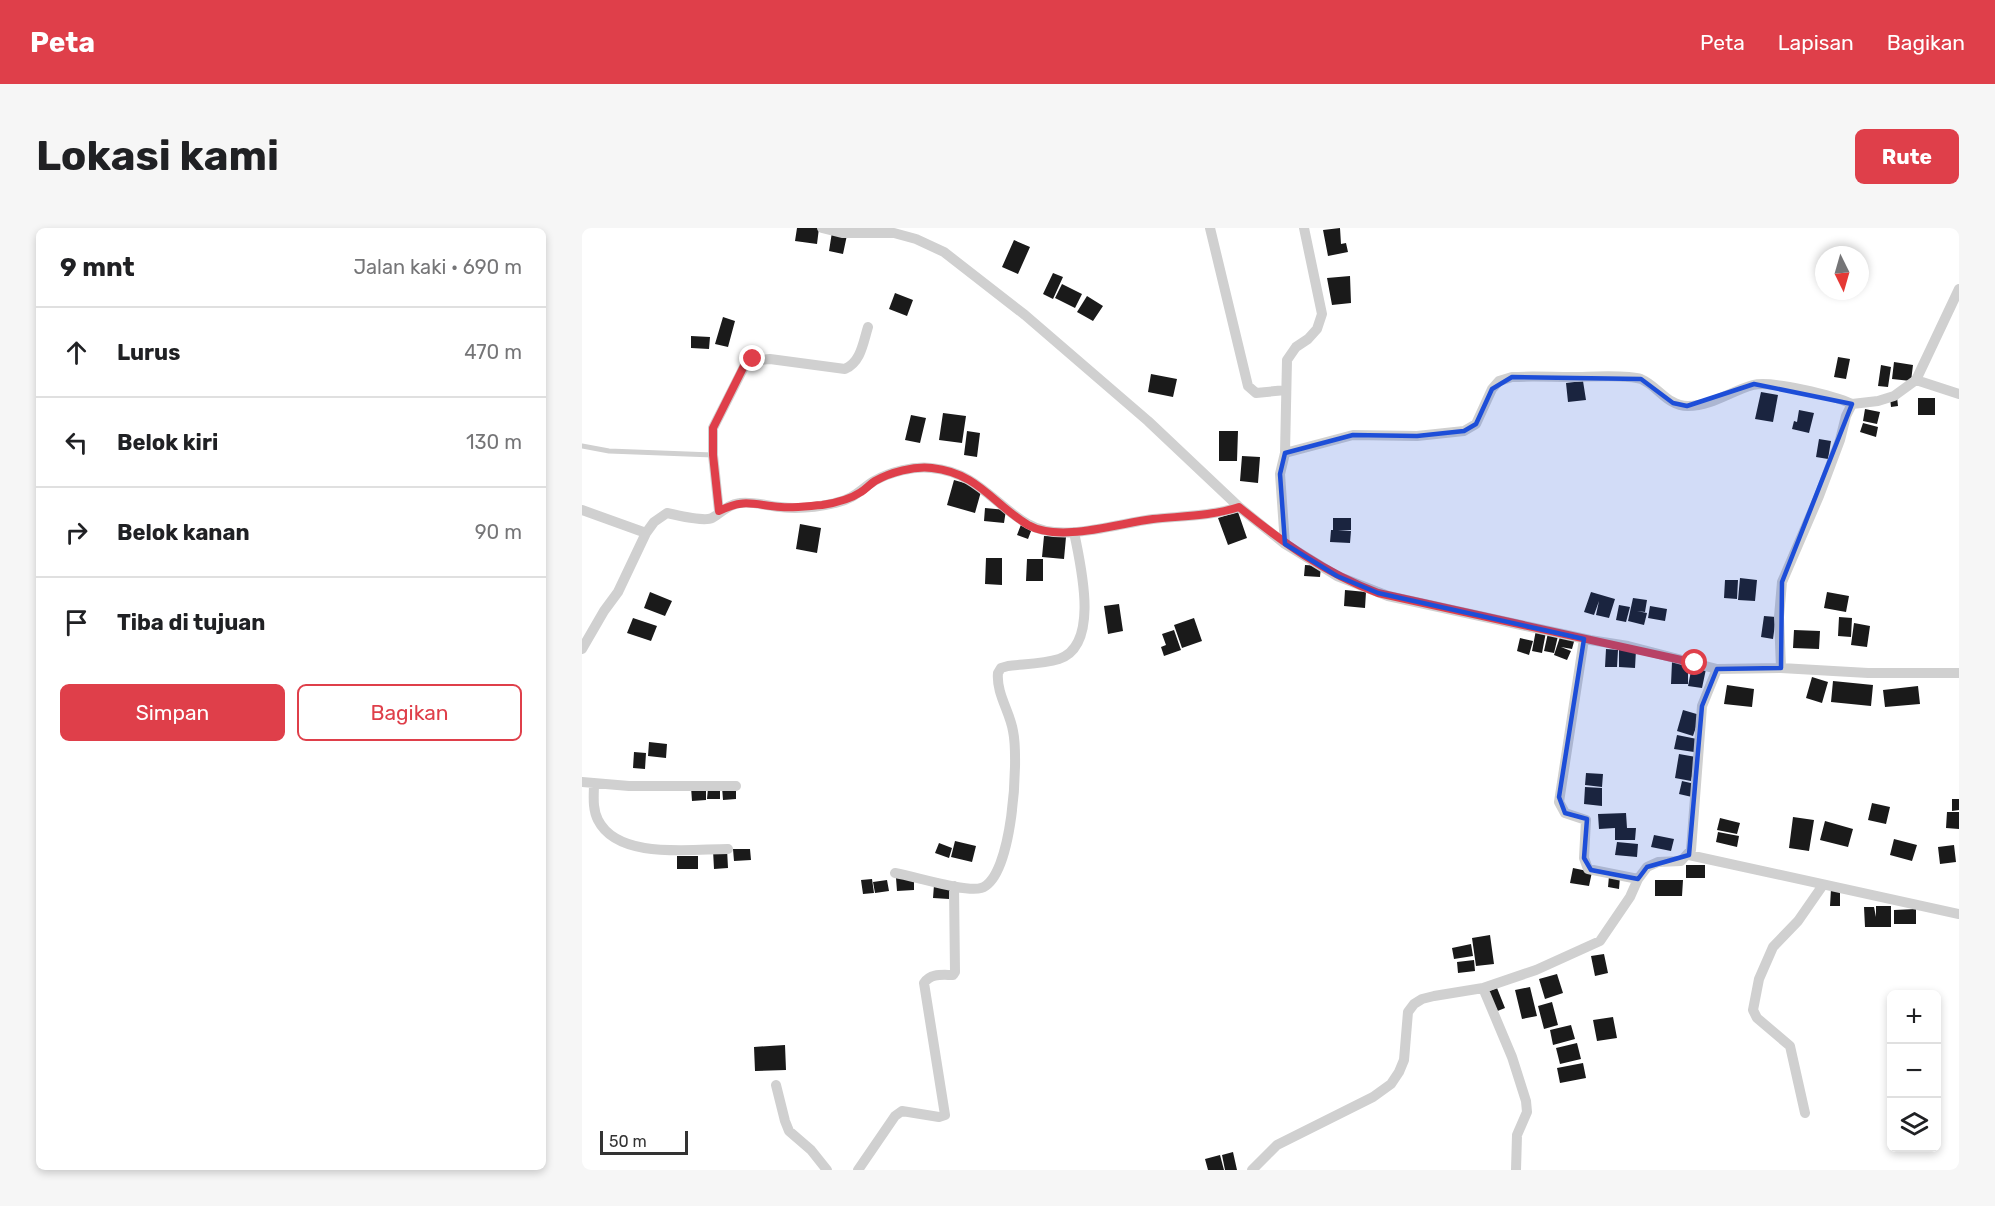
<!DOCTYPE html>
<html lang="id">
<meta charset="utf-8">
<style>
:root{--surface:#fff;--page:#f6f6f6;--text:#202124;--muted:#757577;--line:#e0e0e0;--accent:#df3f4a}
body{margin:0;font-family:Rubik,sans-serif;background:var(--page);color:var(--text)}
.controls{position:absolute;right:18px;bottom:18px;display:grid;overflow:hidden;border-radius:9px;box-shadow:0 3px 9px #0003}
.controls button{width:54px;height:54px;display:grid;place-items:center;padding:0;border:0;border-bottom:2px solid var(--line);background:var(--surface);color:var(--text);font:30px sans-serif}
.compass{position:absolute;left:1233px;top:18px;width:54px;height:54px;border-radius:50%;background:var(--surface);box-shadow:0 3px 9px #0003;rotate:175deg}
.scale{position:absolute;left:18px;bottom:15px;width:88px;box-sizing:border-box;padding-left:6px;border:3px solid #333;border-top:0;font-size:16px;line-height:21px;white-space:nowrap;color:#333;-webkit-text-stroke:4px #fff;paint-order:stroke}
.stop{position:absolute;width:18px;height:18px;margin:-14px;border:4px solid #df3f4a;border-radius:50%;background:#fff}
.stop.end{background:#df3f4a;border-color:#fff;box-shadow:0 2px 6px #0008}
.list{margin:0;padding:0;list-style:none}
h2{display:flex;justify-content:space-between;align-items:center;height:78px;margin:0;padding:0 24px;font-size:26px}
h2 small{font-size:20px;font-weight:400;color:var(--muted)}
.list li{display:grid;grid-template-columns:39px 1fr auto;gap:18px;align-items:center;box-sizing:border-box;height:90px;padding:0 24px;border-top:2px solid var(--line)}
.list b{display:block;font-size:22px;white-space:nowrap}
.list em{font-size:20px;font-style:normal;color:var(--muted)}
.actions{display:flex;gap:12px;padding:18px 24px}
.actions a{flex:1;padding:14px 0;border:2px solid var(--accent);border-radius:9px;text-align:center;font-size:21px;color:var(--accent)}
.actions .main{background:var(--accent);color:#fff}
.icon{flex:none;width:33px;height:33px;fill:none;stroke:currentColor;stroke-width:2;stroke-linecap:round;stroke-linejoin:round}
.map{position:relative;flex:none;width:1377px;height:942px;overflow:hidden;border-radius:9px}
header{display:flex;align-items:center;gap:36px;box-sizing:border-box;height:84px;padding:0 30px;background:var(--accent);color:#fff}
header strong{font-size:28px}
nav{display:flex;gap:33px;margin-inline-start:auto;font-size:21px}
.intro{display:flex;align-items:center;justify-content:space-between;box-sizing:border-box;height:144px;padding:0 36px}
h1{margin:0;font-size:42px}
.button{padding:15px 27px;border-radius:9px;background:var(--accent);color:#fff;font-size:21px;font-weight:700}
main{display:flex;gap:36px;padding:0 36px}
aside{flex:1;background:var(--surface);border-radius:9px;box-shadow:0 3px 9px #0003}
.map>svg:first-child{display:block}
.building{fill:#1a1a1a}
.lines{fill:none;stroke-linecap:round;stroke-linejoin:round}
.lane{stroke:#d0d0d0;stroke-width:5}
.street{stroke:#d0d0d0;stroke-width:10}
.route{stroke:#df3f4a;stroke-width:8}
.marked{fill:#1d4ed8;fill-opacity:0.2;stroke:#1d4ed8;stroke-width:4.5;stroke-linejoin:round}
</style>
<header>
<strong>Peta</strong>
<nav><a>Peta</a><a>Lapisan</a><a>Bagikan</a></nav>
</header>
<div class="intro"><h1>Lokasi kami</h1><a class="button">Rute</a></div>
<main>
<aside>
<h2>9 mnt<small>Jalan kaki · 690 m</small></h2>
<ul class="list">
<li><svg class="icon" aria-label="ahead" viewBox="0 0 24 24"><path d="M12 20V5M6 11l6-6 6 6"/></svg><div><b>Lurus</b></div><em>470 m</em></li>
<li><svg class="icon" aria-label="left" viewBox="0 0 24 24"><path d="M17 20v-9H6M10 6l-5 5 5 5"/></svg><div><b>Belok kiri</b></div><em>130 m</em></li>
<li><svg class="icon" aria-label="right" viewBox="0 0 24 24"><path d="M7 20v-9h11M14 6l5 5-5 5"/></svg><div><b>Belok kanan</b></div><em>90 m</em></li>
<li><svg class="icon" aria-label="arrive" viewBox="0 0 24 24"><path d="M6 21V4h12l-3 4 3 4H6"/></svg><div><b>Tiba di tujuan</b></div></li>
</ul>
<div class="actions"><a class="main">Simpan</a><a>Bagikan</a></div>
</aside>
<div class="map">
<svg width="1377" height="942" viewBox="0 0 1377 942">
<rect width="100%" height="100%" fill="#fff"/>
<path class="building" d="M215 0H237L235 16 213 13Z
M758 0 759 16 764 15 766 24 746 28 741 2Z
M250 4 265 7 261 26 247 23Z
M432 12 448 19 436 46 420 39Z
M471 45 481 49 471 71 461 66Z
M768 48 769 75 750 77 745 50Z
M480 56 500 66 493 80 473 70Z
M313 65 331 72 325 88 307 81Z
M505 68 521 78 511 93 495 84Z
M141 89 153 93 146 119 133 116Z
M109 108 128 109 127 121 109 120Z
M1256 129 1268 131 1264 151 1252 149Z
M1312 134 1331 137 1329 153 1310 151Z
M1299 137 1309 139 1306 159 1296 158Z
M569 146 595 151 591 169 566 164Z
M1001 153 1004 172 986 174 984 155Z
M1179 164 1196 167 1191 194 1173 191Z
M1315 169 1316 178 1309 179 1308 170Z
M1336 170H1353V187H1336Z
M1283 181 1298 184 1295 196 1281 193Z
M1217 182 1232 185 1227 205 1210 201 1212 193 1215 194Z
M361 185 384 188 380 215 357 212Z
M329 187 344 190 338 215 323 212Z
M1281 195 1296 199 1294 209 1278 204Z
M385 203 398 205 395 229 382 227Z
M637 203H656L655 233H637Z
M1237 211 1249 213 1246 231 1234 229Z
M660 228 678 229 676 255 658 253Z
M372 252 400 260 393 285 365 277Z
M403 280 424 282 422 295 402 293Z
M656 284 665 310 646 317 636 290Z
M751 290H769V302H756L769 303 768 315 748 314 749 302H751Z
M440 294 451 298 446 311 435 307Z
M218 296 239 300 235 325 214 321Z
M462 308 484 309 482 331 460 329Z
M404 330H420V357L403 356Z
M445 331H461V353H444Z
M723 337 739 338 738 349 722 348Z
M1158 350 1175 352 1173 373 1156 372Z
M1143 352H1156L1155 371 1142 370Z
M763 362 784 364 783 380 762 378Z
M68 364 90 373 83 388 62 380Z
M1009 364 1033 371 1027 390 1014 387 1017 373 1012 387 1002 384Z
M1245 364 1267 368 1264 384 1242 380Z
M1051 370 1065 372 1063 384 1055 383 1065 385 1062 397 1046 393Z
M537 376 541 403 526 406 522 378Z
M1037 377 1048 379 1044 394 1034 392Z
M1068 378 1085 381 1083 393 1066 390Z
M1182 388 1194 389 1191 411 1179 409Z
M1257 389 1270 390 1269 409 1256 408Z
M51 390 75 398 69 413 45 405Z
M612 390 620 413 600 420 592 397Z
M1272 395 1288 398 1285 419 1269 417Z
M592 402 599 422 582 428 579 419 584 417 580 406Z
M954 402 964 404 960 425 950 423Z
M1212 402 1238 403 1237 421 1211 420Z
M966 405 976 408 972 425 962 423Z
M979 406 993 410 990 421 979 419 989 423 985 432 972 427Z
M938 410 951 413 947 427 935 423Z
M1024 421 1036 422 1035 439H1023Z
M1037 422H1054L1053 440 1037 439Z
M1090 434 1106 435V456H1089Z
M1110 438 1124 441 1120 460 1106 458Z
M1230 449 1246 454 1240 475 1224 470Z
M1251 453 1291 457 1289 478 1249 474Z
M1145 457 1172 461 1170 479 1142 476Z
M1336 458 1338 476 1303 479 1301 462Z
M1101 482 1118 487 1111 508 1095 503Z
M1095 507 1115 511 1112 524 1092 521Z
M67 514 85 516 84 530 66 528Z
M52 524 64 525 63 541 51 540Z
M1097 526 1114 529 1109 553 1093 550Z
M1004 545 1021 546 1020 559 1003 557Z
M1100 553 1113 556 1110 569 1097 566Z
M109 559H124V572L110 573Z
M140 559H154V571L141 572Z
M1003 559 1020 560V578L1002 576Z
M126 560H138V571H125Z
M1370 571H1377V582L1370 583Z
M1290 575 1308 579 1304 596 1286 592Z
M1365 584H1377V601L1364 600Z
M1044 585 1045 600H1054L1053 612H1033V600L1017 601 1016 586Z
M1211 589 1232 592 1227 623 1207 620Z
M1138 590 1158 595 1155 606 1135 602Z
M1243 593 1271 601 1266 619 1238 612Z
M1136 604 1157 608 1155 619 1134 614Z
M1072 607 1092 611 1089 623 1069 619Z
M1312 611 1335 617 1330 633 1308 627Z
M373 613 394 618 390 634 369 629Z
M1035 614 1056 616 1055 629 1033 627Z
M357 615 370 620 367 630 353 625Z
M1372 617 1374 634 1358 636 1356 619Z
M145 621 146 640 132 641 131 622Z
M151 621H168L169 632 152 633Z
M95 628H116V641H95Z
M1104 637H1123V650H1104Z
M991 640 1010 644 1007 658 988 655Z
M1027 648 1038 649 1037 661 1026 659Z
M332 649V662L315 663 314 650Z
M290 651 292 665 281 666 279 652Z
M305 652 307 663 293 665 291 654Z
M1073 652H1101L1100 668H1073Z
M352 657 368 658 367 671 351 670Z
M1249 661H1258V678H1248Z
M1294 678H1309V699H1283L1282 679H1292L1294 689Z
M1334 681V696H1312V682Z
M908 707 912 736 894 738 890 710Z
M889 716 891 728 872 731 870 720Z
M1022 726 1026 745 1013 748 1009 728Z
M892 732 893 743 876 745 875 734Z
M975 746 981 765 963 771 957 751Z
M948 759 955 788 940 791 933 762Z
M915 760 923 780 913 784 905 764Z
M970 774 976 797 962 801 956 778Z
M1031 789 1035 810 1015 813 1011 792Z
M989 797 993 811 971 817 968 802Z
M995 815 999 831 978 836 974 820Z
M203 817 204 842 173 843 172 819Z
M1001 835 1004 850 978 855 975 840Z
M651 924 655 942H643L640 927Z
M638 927 642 942H626L623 931Z"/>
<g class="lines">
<path class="lane" d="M0 218 27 223 131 227"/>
<path class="street" d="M240 0 260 5H312L334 11 362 24 443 87 566 193 657 279
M628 0 666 158 674 165 704 162
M1334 152 1377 166
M703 225 771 207 835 208 882 203 894 196 910 161 917 153 930 149C950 148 970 149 990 149 1007 149 1044 146 1059 151 1076 158 1085 178 1106 178 1130 178 1149 163 1171 157 1189 152 1253 168 1270 176
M0 282 64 305
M137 283 131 227V200L165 133 188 131 263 141C279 134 281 115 286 99
M703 316 698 246 703 225 705 132 714 119 726 111 735 101 740 86 722 0
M1002 411 977 574 983 585 1004 592 1002 630 1006 641 1056 651
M0 421 22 383 36 364 64 305 72 294 85 285C95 287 122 294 130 290 140 285 144 277 158 275 170 273 185 278 198 279 215 281 236 279 253 275 272 271 278 262 292 253 308 244 331 238 349 240 395 244 411 276 446 296 479 316 536 295 571 291 600 288 629 288 657 279L703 316 755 348 806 368 1008 412 1046 418 1135 441 1199 440 1286 445H1377
M1199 440 1197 389 1200 354 1237 268 1258 212 1264 188 1270 176 1296 173 1312 168 1334 152 1377 61
M0 554 47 558H154
M12 555C12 567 10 580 16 592 36 632 109 621 146 621
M1107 627 1377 686
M313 645C332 648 384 665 399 660 431 650 437 531 431 503 428 484 414 465 416 445L419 440 426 438C442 436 461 436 477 431 519 417 498 335 492 304
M901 760 930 829 944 873 945 884 935 907 934 942
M194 857 203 893 207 903 229 922 245 942
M1223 885 1208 818 1175 790 1171 782 1177 751 1191 719 1216 693 1241 657
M276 942 313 888 320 883 357 889 363 887 342 755C349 745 360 747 371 747L373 744 372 658
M670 942 695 917 791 869 809 856 817 844 822 832 826 784 832 776 840 771 852 768 901 760 954 742 1018 713 1048 669 1056 651 1065 639 1076 634 1099 633 1109 622 1120 478 1135 441"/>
</g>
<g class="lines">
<path class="route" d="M171 131 165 133 162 138 131 200V227L137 283C163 270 172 277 199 279 213 280 226 278 240 277 253 275 267 272 279 264 284 261 288 256 293 253 309 244 332 238 350 240 396 245 411 276 446 297 478 315 537 295 571 291 600 288 630 288 657 279 700 314 743 345 796 365L1113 435"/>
</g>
<path class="marked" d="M930 149 1059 151 1091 175 1105 178 1172 156 1270 176 1200 354 1199 440 1135 441 1120 478 1107 627 1065 639 1056 651 1009 642 1002 630 1005 591 983 585 977 569 1002 411 796 365 755 348 703 316 698 246 703 225 771 207 835 208 882 203 894 196 910 161Z"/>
</svg>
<div class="controls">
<button>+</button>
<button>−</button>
<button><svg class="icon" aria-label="layers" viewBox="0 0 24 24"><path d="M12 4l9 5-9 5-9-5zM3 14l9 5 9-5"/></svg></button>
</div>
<svg class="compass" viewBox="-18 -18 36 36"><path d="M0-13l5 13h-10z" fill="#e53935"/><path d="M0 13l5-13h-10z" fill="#757577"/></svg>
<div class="scale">50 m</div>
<div class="stop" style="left:1113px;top:435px"></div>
<div class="stop end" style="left:171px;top:131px"></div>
</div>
</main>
